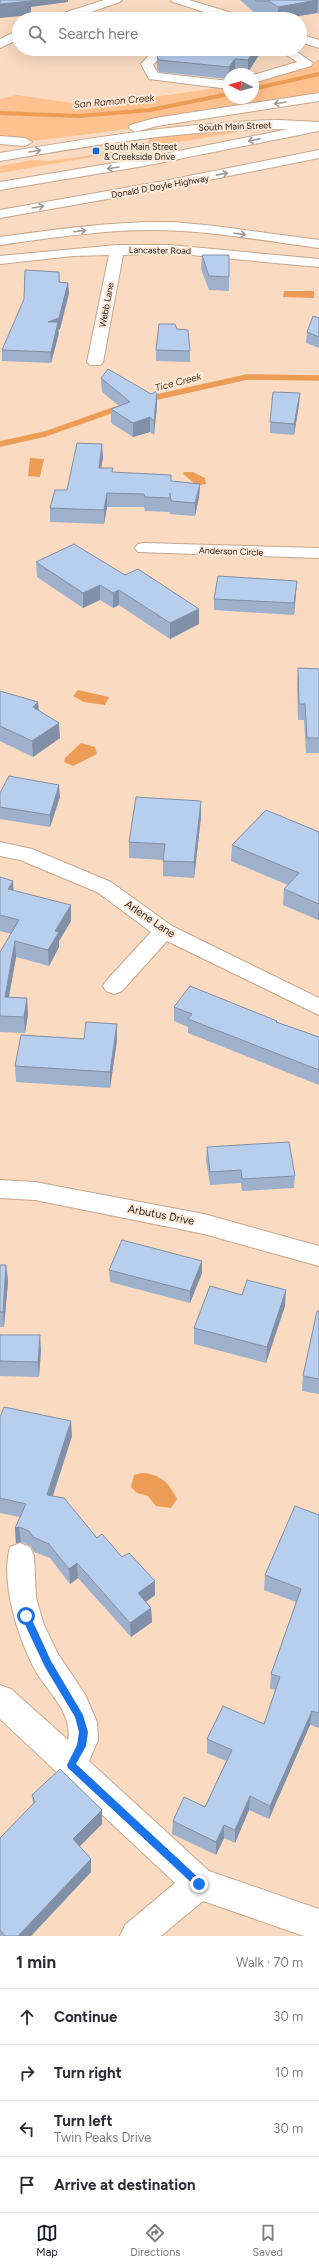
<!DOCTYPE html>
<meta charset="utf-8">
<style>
:root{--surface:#fff;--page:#f2f2f3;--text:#2b2b33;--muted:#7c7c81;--line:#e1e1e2;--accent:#111827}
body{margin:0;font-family:Figtree,sans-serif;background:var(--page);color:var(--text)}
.compass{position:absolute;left:223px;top:68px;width:36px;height:36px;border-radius:50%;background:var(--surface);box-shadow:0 4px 16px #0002;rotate:276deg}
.stop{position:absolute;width:12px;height:12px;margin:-9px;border:3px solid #1a73e8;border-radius:50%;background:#fff}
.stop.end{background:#1a73e8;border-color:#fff;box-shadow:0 1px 4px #0008}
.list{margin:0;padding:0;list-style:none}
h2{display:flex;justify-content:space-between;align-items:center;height:52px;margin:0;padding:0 16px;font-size:17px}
h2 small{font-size:13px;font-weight:400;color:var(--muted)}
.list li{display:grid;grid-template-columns:26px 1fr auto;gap:12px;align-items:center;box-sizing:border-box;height:56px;padding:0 16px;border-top:1px solid var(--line)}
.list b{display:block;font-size:15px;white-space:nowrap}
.list p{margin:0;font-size:13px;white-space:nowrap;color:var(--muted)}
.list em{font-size:13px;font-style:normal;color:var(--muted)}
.icon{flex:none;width:22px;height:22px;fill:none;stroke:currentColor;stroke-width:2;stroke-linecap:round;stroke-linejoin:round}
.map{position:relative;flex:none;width:319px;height:1936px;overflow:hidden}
.search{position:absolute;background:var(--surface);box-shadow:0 4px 16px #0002;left:12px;right:12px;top:12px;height:44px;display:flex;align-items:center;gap:10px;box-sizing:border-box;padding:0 14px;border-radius:22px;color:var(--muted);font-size:15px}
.sheet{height:276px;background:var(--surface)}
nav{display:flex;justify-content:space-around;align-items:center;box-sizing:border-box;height:56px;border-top:1px solid var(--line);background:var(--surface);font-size:11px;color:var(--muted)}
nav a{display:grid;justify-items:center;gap:2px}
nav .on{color:var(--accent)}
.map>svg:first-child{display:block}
.green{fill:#fec18f}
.water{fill:#ec9c55}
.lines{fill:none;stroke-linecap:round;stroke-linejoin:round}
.stream-far1{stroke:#ec9c55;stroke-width:4}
.stream{stroke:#ec9c55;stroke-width:5.5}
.minor-casing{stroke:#c5a78e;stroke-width:2}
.major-casing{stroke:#c5a78e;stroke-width:2}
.highway-casing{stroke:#c5a78e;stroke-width:2}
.minor{fill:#fff;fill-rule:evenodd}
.major{fill:#fff;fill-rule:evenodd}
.highway{fill:#fff;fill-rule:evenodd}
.wall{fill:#9eb1cc}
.shaded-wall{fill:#8190a6}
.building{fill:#b8ceed;stroke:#8190a6}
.oneway{stroke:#9f9995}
.route{fill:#1a73e8}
.poi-dot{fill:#106cd5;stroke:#feeadb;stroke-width:1.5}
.labels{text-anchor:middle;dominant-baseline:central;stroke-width:4;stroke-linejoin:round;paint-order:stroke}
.far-street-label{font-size:9px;fill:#291d14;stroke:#feeadb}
.far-poi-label{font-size:9px;fill:#291d14;stroke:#feeadb;text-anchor:start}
.far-water-label{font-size:10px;font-style:italic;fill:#573619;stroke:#feeadb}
.street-label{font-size:11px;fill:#291d14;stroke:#feeadb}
</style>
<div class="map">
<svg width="319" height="1936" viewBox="0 0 319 1936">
<rect width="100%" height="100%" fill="#fadac0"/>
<path class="green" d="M319 60V97L135 128 25 142 0 140V99L17 95 72 103 162 96 229 86V98H253V79Z
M244 131 0 173V166L33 160 49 161 99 154 116 146 148 142 150 138 205 132Z"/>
<path class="water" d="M284 291H314V298L283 297Z
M30 458 44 459 40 477 28 476Z
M184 472H193L205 478 206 484 200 485 199 487 183 474Z
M78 690 109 697 105 705 84 702 73 696Z
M81 743 95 747 97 754 73 766 64 762 65 758Z
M142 1473C161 1474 169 1483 177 1499L171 1508 156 1506 148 1496 137 1493 131 1487 134 1475Z"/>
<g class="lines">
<path class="stream-far1" d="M253 89 319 74
M0 113 79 116 150 110 229 94"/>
<path class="stream" d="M148 399 247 377 319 378
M0 444 45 434 119 408"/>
<defs>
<path id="minor" d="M104 0H122L120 2 70 19H52L54 16Z
M171 0H189L242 16 244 19H226L173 2Z
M19 30V39L0 48V39Z
M300 34 319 40V48L300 42Z
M155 49H165L166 51 153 65 158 73 229 81V89L149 79 141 64Z
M278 49H293L313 63 311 66 253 83V75L297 62Z
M117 245H170L319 259V267L170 253 123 255 103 362 100 365H90L87 362 109 255 73 256 0 264V256Z
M144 543 319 548V558L138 552 135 548 138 544Z
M0 842 32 849 111 882 172 926 319 998V1015L167 941 122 991 114 994 106 991 103 986 106 981 151 932 97 892 20 860 0 856Z
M0 1180 35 1182 204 1214 319 1246V1266L204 1234 35 1200 0 1198Z
M20 1543 30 1547 34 1556 36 1598 44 1625 58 1654 85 1694 97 1722 98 1740 89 1761 209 1871 319 1909V1936H304L203 1901 161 1936H120L125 1925 175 1883 0 1719V1685L11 1689 68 1740C73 1715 50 1694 38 1675 19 1643 0 1583 10 1547Z"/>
<path id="major" d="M279 120 319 122V130C211 125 106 143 0 161V153C93 138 184 122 279 120Z
M0 136 25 138 32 142 25 146 0 144Z"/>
<path id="highway" d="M319 93V101L157 126 135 132 129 128 130 125 155 118Z
M319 123V131L144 166 0 190V182L144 158Z
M319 150V158L164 189 0 218V210L164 181Z
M173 222 215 226 319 240V248C264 241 208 230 152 230 101 230 50 238 0 245V237C58 229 115 221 173 222Z"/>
</defs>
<use href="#minor" class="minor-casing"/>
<use href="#major" class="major-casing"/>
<use href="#highway" class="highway-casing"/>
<use href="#minor" class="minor"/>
<use href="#major" class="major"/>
<use href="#highway" class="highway"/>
</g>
<path class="wall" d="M240 0H319V14L317 13 281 19H277L268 14H256Z
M261 52 248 72 235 71 233 74H229V79L159 72 157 69V57Z
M202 255H229V291L209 290 201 269Z
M59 272 60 282 68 283 69 293 60 329 58 330 59 333 51 363 2 361V350Z
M319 318V348L306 343 307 332Z
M177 329 190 351V362L156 361V350Z
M101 378 151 394 157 391V406L154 435 150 432 133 437 111 423V409L119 406 102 392Z
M300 393 299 405 294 435 270 433V422Z
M103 457 101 468 113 472 171 481 200 484 199 497 195 516 170 514V507V512L145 511 144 507H107L104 524 50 522V508L67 490Z
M74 544 199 624 170 639 119 605 113 608 100 600 83 608 37 577 36 562Z
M297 581 294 615 214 610V599Z
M298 668 319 669V753H306L304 720H298L297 684Z
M0 691 38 702 39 711 60 738 33 757 0 741Z
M0 793 60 797 50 827 0 819Z
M201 817 194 878 163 876V860L129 858V842Z
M319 832V919L318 920 283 905 284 889 288 885 231 861 232 845Z
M0 877 14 891 71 921 59 941V947L49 966 16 957 9 997 27 998 28 1014 25 1033 0 1032V952L11 934 0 931Z
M174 1007 277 1022 319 1037V1085L188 1033V1027L174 1021Z
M117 1024V1040L110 1088 16 1082 15 1066 84 1039Z
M207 1147 295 1176 294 1188 242 1191 241 1183 210 1185 206 1160Z
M0 1265H6L8 1281 4 1327H0Z
M109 1270 202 1273 190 1303 110 1282Z
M285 1306 266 1363 194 1344V1328Z
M319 1311V1394L302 1391 303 1376Z
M0 1335 41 1350 39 1377 0 1376Z
M0 1417 72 1436 53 1496 97 1538 155 1581V1595L146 1602 151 1608 152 1622 131 1637 78 1578 70 1584 50 1558 34 1552 31 1546 21 1542 16 1543 15 1528 20 1517 0 1513Z
M319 1515V1728L310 1725 269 1819 249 1810 235 1843 224 1838 216 1855 172 1834 173 1821 205 1807 226 1761 207 1753V1739L264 1724 275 1690 270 1688 271 1674 296 1602 264 1590 265 1575Z
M32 1795 102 1810V1824L80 1846 91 1872 31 1936H0V1838L33 1804Z"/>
<path class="shaded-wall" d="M27 0H68V2L31 7V15L0 18V4Z
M318 0 317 13 281 19H278V7Z
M255 49H261V52L248 72V60Z
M235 59V71L233 74H229V67Z
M68 283 69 293 60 329 58 330 59 333 51 363 48 322Z
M157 391V406L154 435V421Z
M300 393 299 405 294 435V424Z
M150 417V432L133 437V423Z
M102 444 103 457 99 481V468Z
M200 484 199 497 195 516V503Z
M107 493V507L104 524V510Z
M297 581 296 593 294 615V603Z
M100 585V600L83 608V593Z
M119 590V605L113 608V593Z
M199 609V624L170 639V623Z
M38 702 39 718 33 707Z
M59 723 60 738 33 757 32 741Z
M59 785 60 797 50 827V815Z
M201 801V817L194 878V862Z
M13 881 14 897 8 889Z
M319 904V919L318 920Z
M71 905V921L59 941V947L49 966 48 950 55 931Z
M15 941 16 957 6 1013 5 997Z
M27 998 28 1014 25 1033 24 1017Z
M117 1024V1040L110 1088V1072Z
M202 1261V1273L190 1303V1291Z
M6 1265 8 1281 4 1327 3 1312Z
M286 1290 285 1306 266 1363 267 1347Z
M40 1335 41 1350 39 1377 38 1362Z
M71 1421 72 1436 48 1510 47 1495Z
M19 1527 21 1542 16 1543 15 1528Z
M77 1563 78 1578 70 1584 69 1569Z
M155 1581V1595L139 1607 138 1593Z
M151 1608 152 1622 131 1637 130 1623Z
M312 1711 310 1725 269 1819 270 1806Z
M250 1796 249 1810 235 1843V1830Z
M102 1810V1824L74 1852 73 1839Z
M224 1825V1838L216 1855V1842Z
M91 1859V1872L31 1936H18Z"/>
<path class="building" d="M0 0H30L31 1 0 4Z
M255 0H317L278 7 269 1H256Z
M162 49H255L248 60 235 59 229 67 159 60 157 57Z
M202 255H229V277L209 276Z
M25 270 59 272V282L68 283 59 318 48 322H58L51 352 2 350 24 299Z
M313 316 319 318V337L307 332Z
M159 324H175L177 329 188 330 190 351 156 350Z
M108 369 151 394 157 391 154 421 150 417 133 423 111 409 130 402 101 378Z
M273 392 300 393 294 424 270 422Z
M77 443 102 444 99 468H113L112 472 171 475V481L200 484 195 503 171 501 170 493V498L145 497 144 494 107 493 104 510 50 508 55 490H67Z
M74 544 125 575 138 569 199 609 170 623 119 590 113 593 100 585 83 593 36 562Z
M218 576 297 581 294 603 214 599Z
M298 668 319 669V738H307L305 704H299Z
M0 691 38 702 33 707 59 723 32 741 0 726Z
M9 776 59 785 50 815 0 807V793Z
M136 797 201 801 194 862 163 861 165 844 129 842Z
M266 810 319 832V904L284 889 299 873 232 845Z
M0 877 13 881 8 889 71 905 55 931 59 932 48 950 15 941 5 997 27 998 24 1017 0 1016V952L19 920 0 915Z
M190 986 277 1021 276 1022 319 1037V1070L188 1019 192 1014 174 1007Z
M86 1022 117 1024 110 1072 15 1066 21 1035 84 1039Z
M289 1142 295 1176 242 1179 241 1170 210 1172 207 1147Z
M122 1240 202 1261 190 1291 109 1270Z
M0 1265H6L3 1312H0Z
M247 1280 286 1290 267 1347 194 1328 210 1286 242 1295Z
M317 1311H319V1379L303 1376Z
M0 1335H40L38 1362 0 1361Z
M4 1407 71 1421 47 1495 64 1498 97 1538 102 1534 122 1557 129 1553 155 1581 138 1593 151 1608 130 1623 77 1563 69 1569 49 1544 33 1537 29 1531 19 1527 15 1528 26 1504 0 1498V1417Z
M295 1506 319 1515V1713L312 1711 270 1806 250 1796 235 1830 224 1825 216 1842 173 1821 184 1797 205 1807 232 1750 207 1739 223 1706 264 1724 280 1677 271 1674 301 1589 265 1575Z
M60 1769 102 1810 73 1839 91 1859 18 1936H5L0 1930V1838L35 1802 32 1795Z"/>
<defs><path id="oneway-shaft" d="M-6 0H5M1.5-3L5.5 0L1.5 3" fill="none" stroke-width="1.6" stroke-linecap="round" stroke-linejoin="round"/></defs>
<g class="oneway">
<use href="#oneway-shaft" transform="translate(280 103) rotate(171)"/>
<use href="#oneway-shaft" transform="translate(254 140) rotate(169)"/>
<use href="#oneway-shaft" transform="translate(35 151) rotate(-9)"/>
<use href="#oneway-shaft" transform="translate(113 168) rotate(171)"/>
<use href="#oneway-shaft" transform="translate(222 174) rotate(-11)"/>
<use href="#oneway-shaft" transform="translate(38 207) rotate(-9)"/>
<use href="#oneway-shaft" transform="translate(80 231) rotate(-7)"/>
<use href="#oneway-shaft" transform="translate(240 234) rotate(7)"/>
</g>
<path class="route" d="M26 1612 29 1613 51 1661 83 1715 88 1732 86 1746 76 1764 202 1881V1887H196L68 1768 67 1765 77 1745 79 1732 75 1717 45 1667 21 1616Z"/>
<rect class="poi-dot" x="92" y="147" width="8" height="8" rx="2"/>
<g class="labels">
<g class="far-street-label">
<text transform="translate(235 126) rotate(-2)">South Main Street</text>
<text transform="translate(160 186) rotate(-10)">Donald D Doyle Highway</text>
<text transform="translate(160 250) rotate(1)">Lancaster Road</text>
<text transform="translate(106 305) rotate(-79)">Webb Lane</text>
<text transform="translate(231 551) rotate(2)">Anderson Circle</text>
</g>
<g class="far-poi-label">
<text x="104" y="146">South Main Street<tspan x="104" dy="10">&amp; Creekside Drive</tspan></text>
</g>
<g class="far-water-label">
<text transform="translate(114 101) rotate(-5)">San Ramon Creek</text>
<text transform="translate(178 382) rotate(-15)">Tice Creek</text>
</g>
<g class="street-label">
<text transform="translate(150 919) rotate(34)">Arlene Lane</text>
<text transform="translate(161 1215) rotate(11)">Arbutus Drive</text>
</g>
</g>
</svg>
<svg class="compass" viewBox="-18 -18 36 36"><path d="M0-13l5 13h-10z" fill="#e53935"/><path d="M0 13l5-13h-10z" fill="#7c7c81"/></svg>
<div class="stop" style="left:26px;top:1616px"></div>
<div class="stop end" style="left:199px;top:1884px"></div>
<div class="search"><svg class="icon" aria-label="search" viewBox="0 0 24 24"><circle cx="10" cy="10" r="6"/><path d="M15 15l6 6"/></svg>Search here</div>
</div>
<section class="sheet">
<h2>1 min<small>Walk · 70 m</small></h2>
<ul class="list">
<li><svg class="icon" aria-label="ahead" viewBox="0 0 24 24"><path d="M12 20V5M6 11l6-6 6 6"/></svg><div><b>Continue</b></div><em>30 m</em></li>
<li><svg class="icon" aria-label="right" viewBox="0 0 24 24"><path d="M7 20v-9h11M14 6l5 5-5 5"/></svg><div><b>Turn right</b></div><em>10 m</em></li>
<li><svg class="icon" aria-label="left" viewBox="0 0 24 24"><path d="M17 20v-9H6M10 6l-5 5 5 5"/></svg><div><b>Turn left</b><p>Twin Peaks Drive</p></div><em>30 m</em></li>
<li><svg class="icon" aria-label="arrive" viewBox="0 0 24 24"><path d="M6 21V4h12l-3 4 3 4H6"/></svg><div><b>Arrive at destination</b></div></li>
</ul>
</section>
<nav>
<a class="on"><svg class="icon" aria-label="map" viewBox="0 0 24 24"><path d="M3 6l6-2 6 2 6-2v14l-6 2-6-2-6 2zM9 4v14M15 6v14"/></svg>Map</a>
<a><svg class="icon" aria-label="directions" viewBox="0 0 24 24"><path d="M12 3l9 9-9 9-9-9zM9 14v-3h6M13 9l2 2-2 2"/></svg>Directions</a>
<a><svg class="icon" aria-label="saved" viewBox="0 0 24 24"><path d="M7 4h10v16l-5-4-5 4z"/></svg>Saved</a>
</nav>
